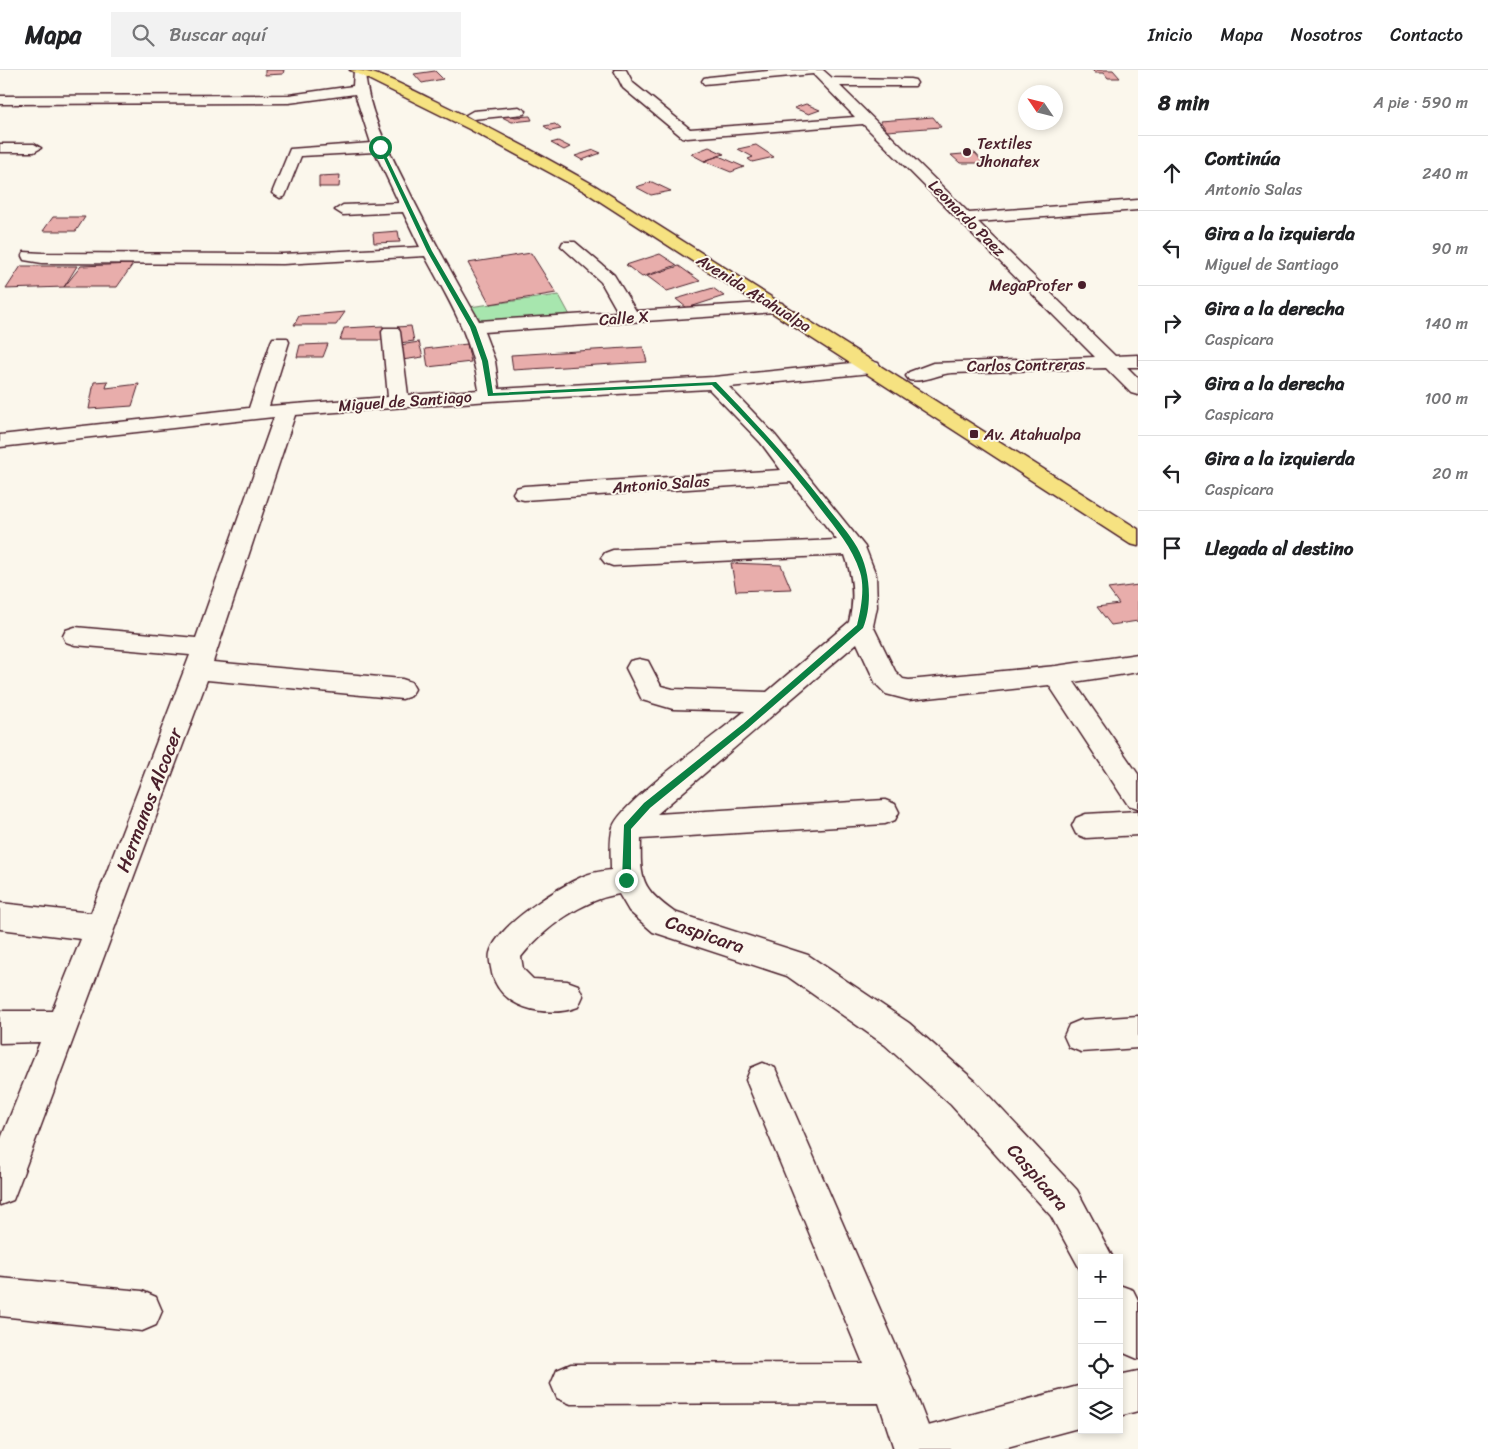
<!DOCTYPE html>
<html lang="es">
<meta charset="utf-8">
<style>
:root{--surface:#fff;--page:#f2f2f2;--text:#202124;--muted:#757577;--line:#e0e0e0}
body{margin:0;font-family:Sriracha,sans-serif;background:var(--page);color:var(--text)}
.controls{position:absolute;right:15px;bottom:15px;display:grid;overflow:hidden;border-radius:0px;box-shadow:0 2px 8px #0003}
.controls button{width:45px;height:45px;display:grid;place-items:center;padding:0;border:0;border-bottom:1px solid var(--line);background:var(--surface);color:var(--text);font:25px sans-serif}
.compass{position:absolute;left:1018px;top:15px;width:45px;height:45px;border-radius:50%;background:var(--surface);box-shadow:0 2px 8px #0003;rotate:305deg}
.stop{position:absolute;width:15px;height:15px;margin:-11px;border:4px solid #0b8043;border-radius:50%;background:#fff}
.stop.end{background:#0b8043;border-color:#fff;box-shadow:0 1px 5px #0008}
.list{margin:0;padding:0;list-style:none}
h2{display:flex;justify-content:space-between;align-items:center;height:65px;margin:0;padding:0 20px;font-size:21px}
h2 small{font-size:16px;font-weight:400;color:var(--muted)}
.list li{display:grid;grid-template-columns:32px 1fr auto;gap:15px;align-items:center;box-sizing:border-box;height:75px;padding:0 20px;border-top:1px solid var(--line)}
.list b{display:block;font-size:19px;white-space:nowrap}
.list p{margin:0;font-size:16px;white-space:nowrap;color:var(--muted)}
.list em{font-size:16px;font-style:normal;color:var(--muted)}
.icon{flex:none;width:28px;height:28px;fill:none;stroke:currentColor;stroke-width:2;stroke-linecap:round;stroke-linejoin:round}
.map{position:relative;flex:none;width:1138px;height:1379px;overflow:hidden}
header{display:flex;align-items:center;gap:30px;box-sizing:border-box;height:70px;padding:0 25px;background:var(--surface);border-bottom:1px solid var(--line)}
header strong{font-size:24px}
nav{display:flex;gap:28px;margin-inline-start:auto;font-size:18px}
.search{width:350px;height:45px;background:var(--page);display:flex;align-items:center;gap:12px;box-sizing:border-box;padding:0 18px;border-radius:0px;color:var(--muted);font-size:19px}
main{display:flex}
aside{flex:1;background:var(--surface)}
.map>svg:first-child{display:block}
.green{fill:#a7e6ae;stroke:#78826c}
.building{fill:#e8adab;stroke:#4a1f2b}
.lines{fill:none;stroke-linecap:round;stroke-linejoin:round}
.minor-casing{stroke:#4a1f2b;stroke-width:3}
.highway-casing{stroke:#4a1f2b;stroke-width:3}
.minor{fill:#fbf7ec;fill-rule:evenodd}
.highway{fill:#f6e281;fill-rule:evenodd}
.route{fill:#0b8043}
.poi-dot{fill:#4a1f2b;stroke:#fbf7ec;stroke-width:2}
.labels{text-anchor:middle;dominant-baseline:central;stroke-width:4;stroke-linejoin:round;paint-order:stroke}
.far-poi-label{font-size:16px;fill:#4a1f2b;stroke:#fbf7ec;text-anchor:start}
.far-street-label{font-size:16px;fill:#4a1f2b;stroke:#fbf7ec}
.street-label{font-size:19px;fill:#4a1f2b;stroke:#fbf7ec}
</style>
<header>
<strong>Mapa</strong>
<div class="search"><svg class="icon" aria-label="search" viewBox="0 0 24 24"><circle cx="10" cy="10" r="6"/><path d="M15 15l6 6"/></svg>Buscar aquí</div>
<nav><a>Inicio</a><a>Mapa</a><a>Nosotros</a><a>Contacto</a></nav>
</header>
<main>
<div class="map">
<svg width="1138" height="1379" viewBox="0 0 1138 1379">
<rect width="100%" height="100%" fill="#fbf7ec"/>
<filter id="ink" filterUnits="userSpaceOnUse"><feTurbulence type="fractalNoise" baseFrequency=".02" numOctaves="2"/><feDisplacementMap in="SourceGraphic" scale="10" xChannelSelector="R" yChannelSelector="G"/><feConvolveMatrix kernelMatrix="1 2 1 2 8 2 1 2 1" color-interpolation-filters="sRGB"/></filter>
<g filter="url(#ink)">
<path class="green" d="M559 225 572 249 484 253 469 237Z"/>
<path class="building" d="M265 0H284L283 4 265 5Z
M1092 0H1113L1120 8H1108L1104 3H1095Z
M435 1 443 9 422 13 414 4Z
M806 34 820 40 809 44 794 38Z
M506 43 515 47 530 46 532 50 512 52 498 45Z
M933 47 941 57 887 61 880 51Z
M555 54 561 59 551 61 544 56Z
M558 71 570 77 564 80 551 73Z
M756 75 774 87 752 92 748 89 753 87 738 79Z
M709 77 724 84 704 91 691 84Z
M594 80 601 83 582 90 575 86Z
M975 83 984 93H960L951 85Z
M719 86 744 97 731 102 704 91Z
M340 105 339 117H319V106Z
M652 112 671 121 651 125 636 117Z
M53 147H85L76 161H43Z
M398 161 400 172 374 173 373 163Z
M531 183 556 223 490 234 468 193Z
M660 184 677 195 642 207 626 195Z
M133 194 117 217H64L81 196Z
M21 196H77L64 217 6 219Z
M679 196 700 211 667 221 647 206Z
M713 218 724 226 687 238 676 229Z
M345 242 336 255H294L299 246Z
M383 256V270H340L344 258Z
M411 256 414 271 400 273 397 257Z
M419 272 423 287 402 290 400 275Z
M328 274 323 287H297L300 275Z
M467 274 471 292 428 297 425 279Z
M643 277 647 292 513 300 511 285Z
M108 311 106 318 139 314 132 336 89 339 94 312Z
M731 493 781 495 791 519 736 521Z
M1138 515V551L1111 555 1097 537 1119 534 1108 519Z"/>
<g class="lines">
<defs>
<path id="minor" d="M354 0 365 2C368 41 388 79 405 113 428 160 453 206 479 251L618 242 601 212 561 176 563 172H575L614 205 636 241 776 232 782 233 785 237 782 241 776 242 484 262 495 291 499 319 714 307 871 291 878 293 881 297 878 301 871 303 729 317 775 365 865 477 876 505 877 537 873 556 895 601 903 609 909 610 1056 596 1138 584V602L1074 612 1138 704V738L1128 735 1049 615 909 630 886 624 876 614 857 573 657 744 885 730 895 734 899 742 895 750 885 754 641 769C640 809 641 818 674 842L808 885 909 953 975 1011 1077 1120 1113 1188H1082L1081 1201 1051 1146 951 1035 885 975 787 906 653 862 629 841 619 824C582 830 544 858 521 887L523 899 533 909 567 911 578 915 583 926 578 937C546 949 496 938 491 898 490 893 489 887 490 883 497 855 560 816 586 805 594 802 603 801 611 800 611 787 609 770 613 757 620 733 720 662 745 641L673 639 642 630 626 598 630 591 639 589 648 591 661 616 673 619 767 622 849 552C855 529 853 508 845 485L613 496 605 493 601 488 605 483 613 480 837 470 791 412 524 430 516 428 513 423 516 418 524 416 781 400 761 373 709 319 490 331 295 345 213 592 402 609 411 612 415 619 411 626 402 629 207 610 18 1117 13 1130 0 1135V1071L40 972 0 973V941H52L81 869 0 859V833L91 843 190 585 75 575 66 572 63 566 66 560 75 557 196 568 274 347 0 377V365L249 338 271 272 273 268H287L289 272 269 336 388 327 382 262 384 258H398L400 262 408 325 479 320C472 266 450 233 425 186L283 194 42 193 24 190 22 186 24 182 42 183 283 184 420 177 403 142 343 145 335 140 343 135 399 133 375 82 301 86 285 126 280 128 272 123 290 79 371 73 355 24 289 33 0 34V26L289 25 353 16Z
M614 0H626L633 13 690 59 855 47 813 4 704 14 702 11 704 8 709 7 778 0H823L832 8 910 9 915 10 917 13 915 16H840L969 143 1138 130V140L978 152 1115 286 1138 285V297H1127L1138 308V325L1131 323 1106 298 952 303C938 304 923 313 909 310L906 306 909 302 933 293 1095 287 863 54 687 68 682 67 623 18Z
M519 37 526 41 524 44 473 49 466 45 473 41Z
M0 74H34L41 78 34 82H0Z
M1138 741V765L1086 768 1076 764 1072 756 1076 748 1086 744Z
M1138 946V978L1081 982 1069 977 1064 966 1069 955 1081 950Z
M763 993 775 998 906 1299 928 1356 1082 1315V1357L1000 1379H894L879 1333 571 1334 557 1328 551 1314 557 1300 571 1294 863 1293 746 1010 751 998Z
M0 1208 142 1221 156 1227 162 1241 156 1255 142 1261 0 1246Z
M1119 1215 1133 1220 1138 1230V1289L1124 1283 1119 1274Z
M1138 1301V1341L1119 1346V1305Z"/>
<path id="highway" d="M350 0C378 0 405 17 431 29 487 56 541 85 594 115L1138 459V476L1130 474 584 121 469 59Z"/>
</defs>
<use href="#minor" class="minor-casing"/>
<use href="#highway" class="highway-casing"/>
<use href="#minor" class="minor"/>
<use href="#highway" class="highway"/>
</g>
</g>
<path class="route" d="M378 76 382 77 432 181 476 257 488 291 493 323 716 312C755 352 792 392 827 437 837 450 849 463 857 477 870 499 873 534 863 558L748 658 650 738 631 759V810L626 814 622 810 624 755 644 733 743 654 857 555C861 539 865 518 860 502 852 477 836 459 820 438 787 394 751 354 712 315L488 326 482 291 470 257 427 181Z"/>
<g class="poi-dot">
<circle cx="967" cy="82" r="5"/>
<circle cx="1082" cy="215" r="5"/>
<rect x="969" y="359" width="10" height="10" rx="2.5"/>
</g>
<g class="labels">
<g class="far-poi-label">
<text x="977" y="73">Textiles<tspan x="977" dy="18">Jhonatex</tspan></text>
<text x="1072" y="215" text-anchor="end">MegaProfer</text>
<text x="984" y="364">Av. Atahualpa</text>
</g>
<g class="far-street-label">
<text transform="translate(967 148) rotate(45)">Leonardo Paez</text>
<text transform="translate(754 223) rotate(32)">Avenida Atahualpa</text>
<text transform="translate(624 248) rotate(-4)">Calle X</text>
<text transform="translate(1026 295) rotate(-1)">Carlos Contreras</text>
<text transform="translate(405 331) rotate(-4)">Miguel de Santiago</text>
<text transform="translate(661 414) rotate(-4)">Antonio Salas</text>
</g>
<g class="street-label">
<text transform="translate(149 730) rotate(-69)">Hermanos Alcocer</text>
<text transform="translate(705 864) rotate(19)">Caspicara</text>
<text transform="translate(1038 1107) rotate(49)">Caspicara</text>
</g>
</g>
</svg>
<div class="controls">
<button>+</button>
<button>−</button>
<button><svg class="icon" aria-label="locate" viewBox="0 0 24 24"><circle cx="12" cy="12" r="6"/><path d="M12 2v4M12 18v4M2 12h4M18 12h4"/></svg></button>
<button><svg class="icon" aria-label="layers" viewBox="0 0 24 24"><path d="M12 4l9 5-9 5-9-5zM3 14l9 5 9-5"/></svg></button>
</div>
<svg class="compass" viewBox="-18 -18 36 36"><path d="M0-13l5 13h-10z" fill="#e53935"/><path d="M0 13l5-13h-10z" fill="#757577"/></svg>
<div class="stop" style="left:380px;top:77px"></div>
<div class="stop end" style="left:626px;top:810px"></div>
</div>
<aside>
<h2>8 min<small>A pie · 590 m</small></h2>
<ul class="list">
<li><svg class="icon" aria-label="ahead" viewBox="0 0 24 24"><path d="M12 20V5M6 11l6-6 6 6"/></svg><div><b>Continúa</b><p>Antonio Salas</p></div><em>240 m</em></li>
<li><svg class="icon" aria-label="left" viewBox="0 0 24 24"><path d="M17 20v-9H6M10 6l-5 5 5 5"/></svg><div><b>Gira a la izquierda</b><p>Miguel de Santiago</p></div><em>90 m</em></li>
<li><svg class="icon" aria-label="right" viewBox="0 0 24 24"><path d="M7 20v-9h11M14 6l5 5-5 5"/></svg><div><b>Gira a la derecha</b><p>Caspicara</p></div><em>140 m</em></li>
<li><svg class="icon" aria-label="right" viewBox="0 0 24 24"><path d="M7 20v-9h11M14 6l5 5-5 5"/></svg><div><b>Gira a la derecha</b><p>Caspicara</p></div><em>100 m</em></li>
<li><svg class="icon" aria-label="left" viewBox="0 0 24 24"><path d="M17 20v-9H6M10 6l-5 5 5 5"/></svg><div><b>Gira a la izquierda</b><p>Caspicara</p></div><em>20 m</em></li>
<li><svg class="icon" aria-label="arrive" viewBox="0 0 24 24"><path d="M6 21V4h12l-3 4 3 4H6"/></svg><div><b>Llegada al destino</b></div></li>
</ul>
</aside>
</main>
